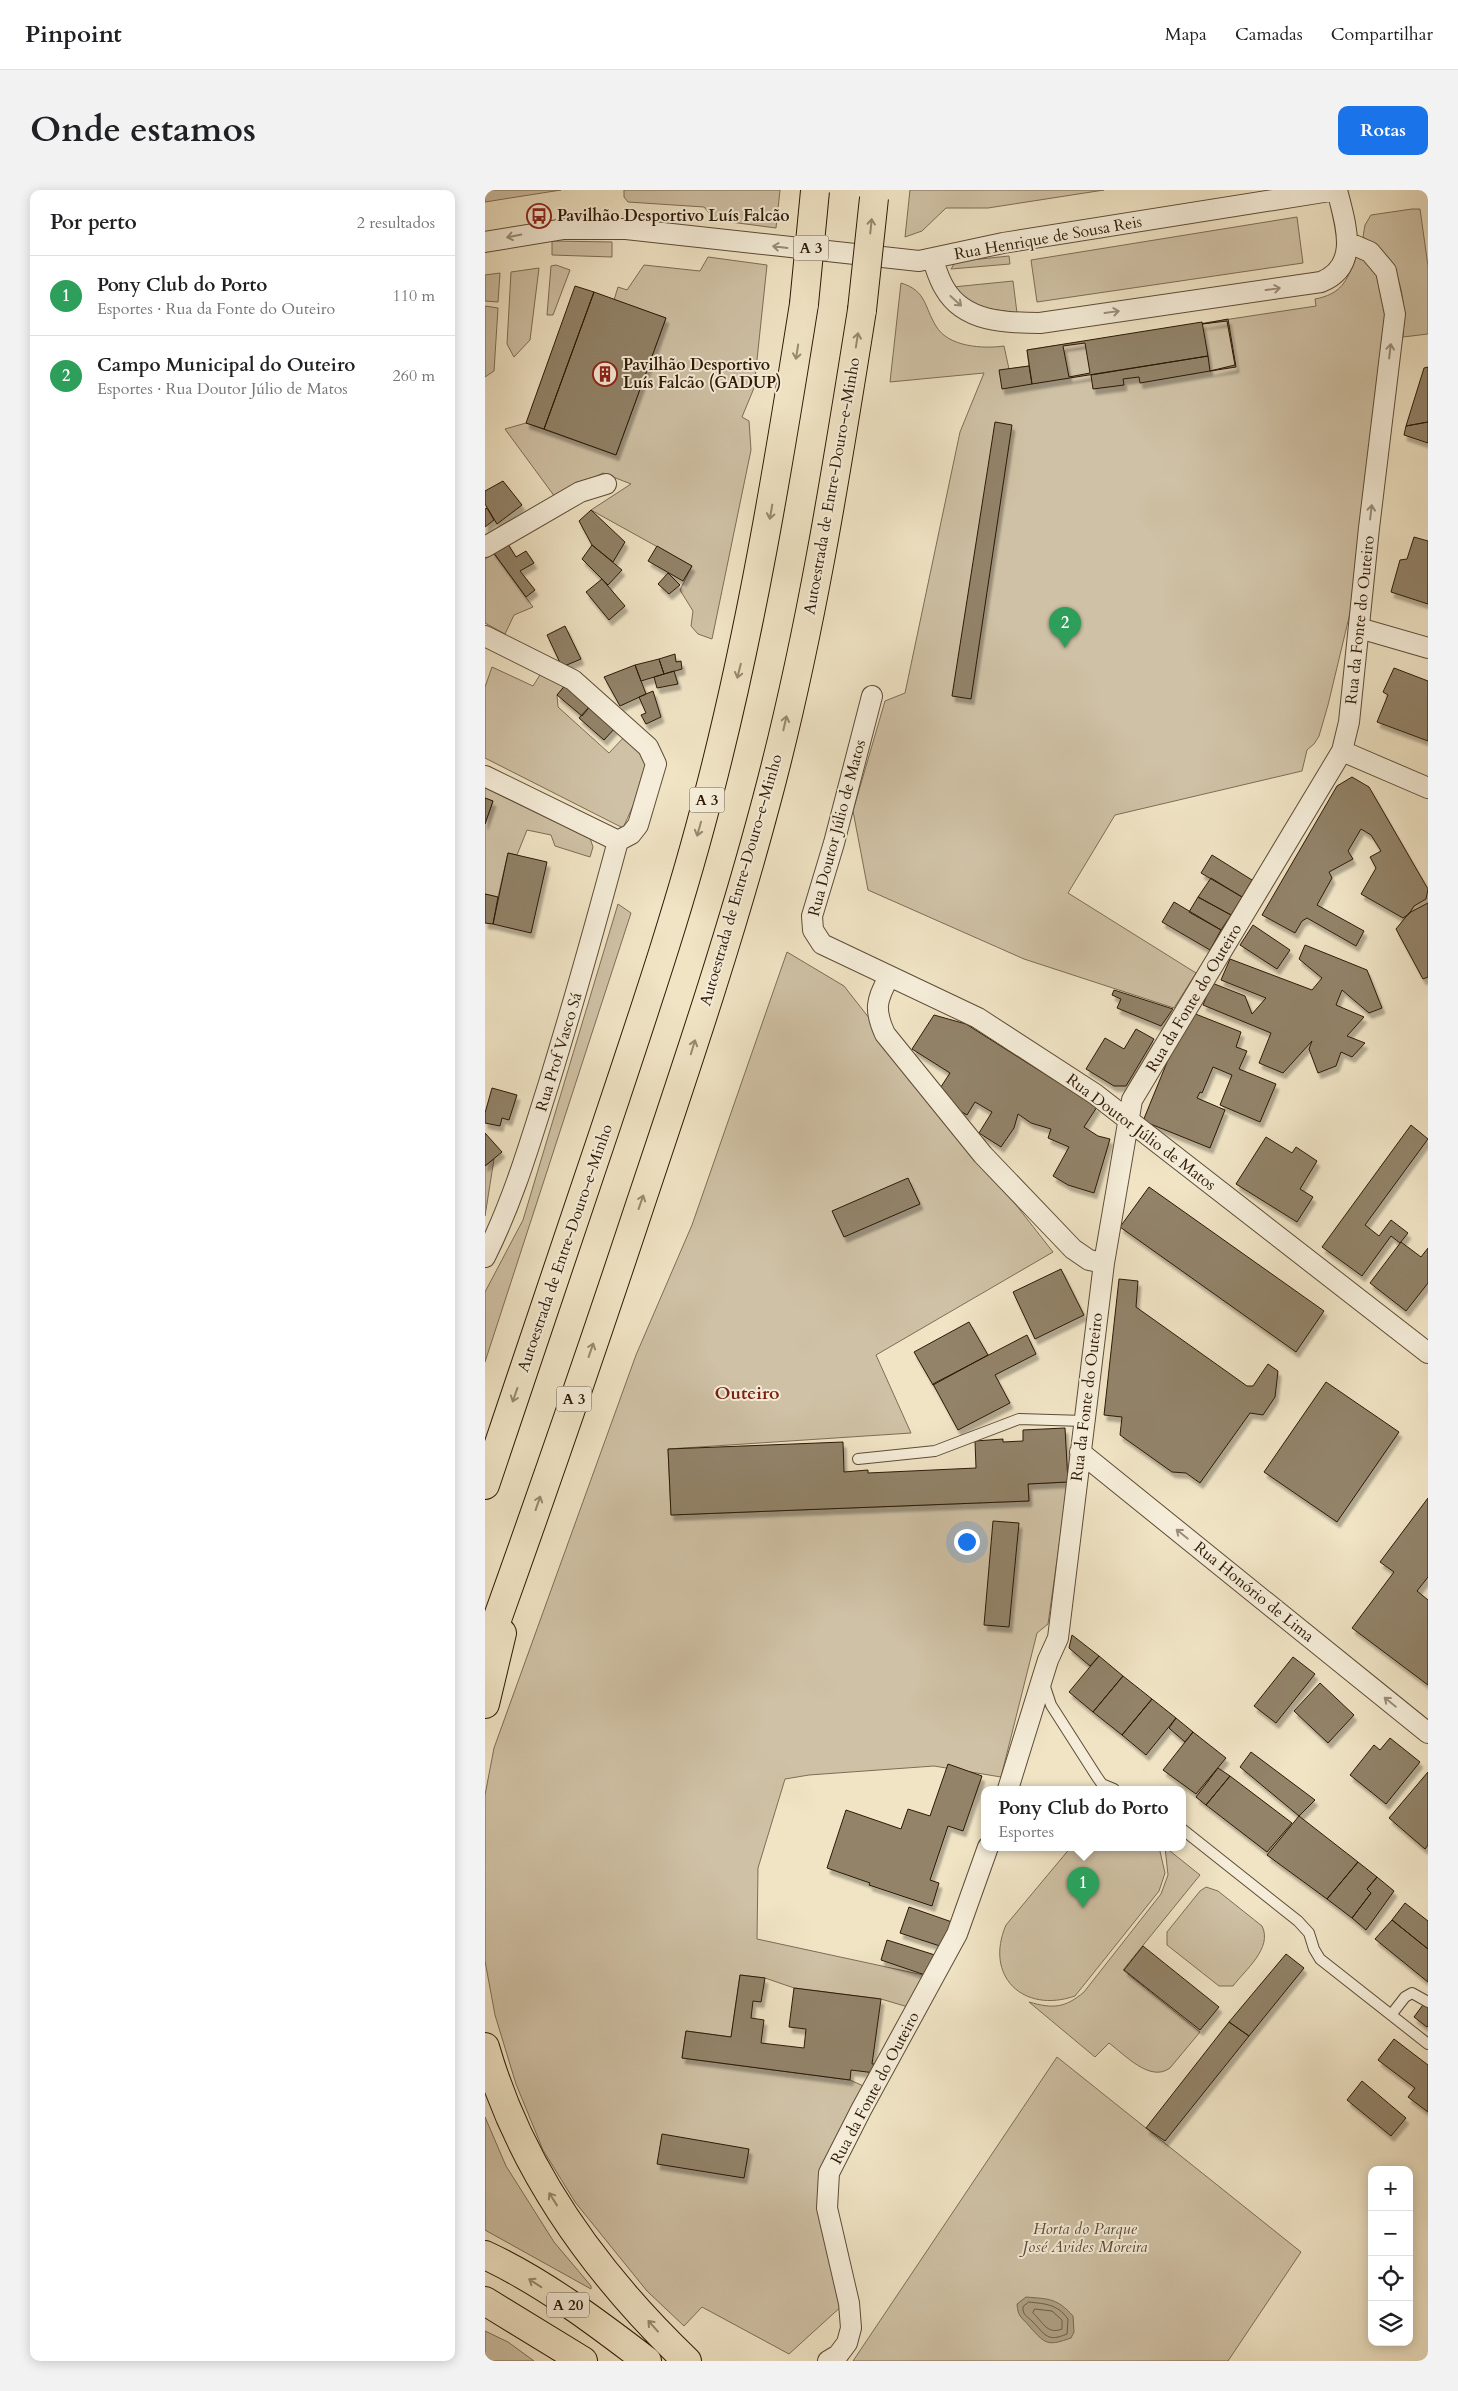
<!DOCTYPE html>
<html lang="pt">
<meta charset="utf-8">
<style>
:root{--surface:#fff;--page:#f2f2f2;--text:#202124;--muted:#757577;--line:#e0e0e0;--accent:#1a73e8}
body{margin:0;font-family:Cardo,serif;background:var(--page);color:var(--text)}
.controls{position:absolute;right:15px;bottom:15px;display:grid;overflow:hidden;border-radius:10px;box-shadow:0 2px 12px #0003}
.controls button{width:45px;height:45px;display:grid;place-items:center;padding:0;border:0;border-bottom:1px solid var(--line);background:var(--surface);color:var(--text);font:25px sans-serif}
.you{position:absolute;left:481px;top:1351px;width:18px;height:18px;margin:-12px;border:4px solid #fff;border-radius:50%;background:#1a73e8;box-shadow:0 0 0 8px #1a73e833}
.badge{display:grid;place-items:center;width:32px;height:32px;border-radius:50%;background:var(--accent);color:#fff;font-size:16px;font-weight:700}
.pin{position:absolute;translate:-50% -41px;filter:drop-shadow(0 1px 2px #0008)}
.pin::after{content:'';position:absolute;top:26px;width:18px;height:15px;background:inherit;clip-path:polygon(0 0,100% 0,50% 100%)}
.popup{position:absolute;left:496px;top:1596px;width:205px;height:65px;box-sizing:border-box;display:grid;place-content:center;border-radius:10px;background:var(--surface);filter:drop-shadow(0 1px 4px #0005);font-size:16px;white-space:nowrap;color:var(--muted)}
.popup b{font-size:19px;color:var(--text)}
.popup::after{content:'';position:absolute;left:50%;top:100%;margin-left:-10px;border:10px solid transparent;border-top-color:var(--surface)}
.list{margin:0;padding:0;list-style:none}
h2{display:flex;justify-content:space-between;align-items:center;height:65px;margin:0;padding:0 20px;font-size:21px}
h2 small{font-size:16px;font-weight:400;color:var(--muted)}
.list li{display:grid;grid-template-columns:32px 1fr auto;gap:15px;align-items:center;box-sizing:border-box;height:80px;padding:0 20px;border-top:1px solid var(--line)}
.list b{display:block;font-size:19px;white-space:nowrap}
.list p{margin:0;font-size:16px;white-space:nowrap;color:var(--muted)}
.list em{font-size:16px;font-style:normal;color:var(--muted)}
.icon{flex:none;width:28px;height:28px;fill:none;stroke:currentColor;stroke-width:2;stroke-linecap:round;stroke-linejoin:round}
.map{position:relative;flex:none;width:943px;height:2171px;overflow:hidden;border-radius:10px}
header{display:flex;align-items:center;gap:30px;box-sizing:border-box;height:70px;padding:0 25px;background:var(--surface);border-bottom:1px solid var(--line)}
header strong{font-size:24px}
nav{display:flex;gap:28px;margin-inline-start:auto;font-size:18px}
.intro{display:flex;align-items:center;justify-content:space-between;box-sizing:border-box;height:120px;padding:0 30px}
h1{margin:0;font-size:35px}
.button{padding:12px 22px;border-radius:10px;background:var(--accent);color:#fff;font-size:18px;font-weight:700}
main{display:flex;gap:30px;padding:0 30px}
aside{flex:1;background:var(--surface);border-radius:10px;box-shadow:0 2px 12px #0003}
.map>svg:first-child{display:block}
.green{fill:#cfc1a5;stroke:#7e6d56}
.water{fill:#ae9f84;stroke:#7a6952}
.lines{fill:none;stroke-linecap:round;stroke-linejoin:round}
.shore{stroke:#6e5c45;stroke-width:1}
.building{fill:#928369;stroke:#2d1906;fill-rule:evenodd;filter:url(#shadow)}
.lane-casing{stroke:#5e4c36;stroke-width:12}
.street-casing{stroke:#5e4c36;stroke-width:22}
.highway-casing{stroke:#2d1906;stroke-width:30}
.lane{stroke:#f5edd9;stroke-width:10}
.street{stroke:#f5edd9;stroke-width:20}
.highway{stroke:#f0e4c5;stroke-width:28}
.highway-bridge-casing{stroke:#2d1906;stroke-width:30;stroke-linecap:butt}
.highway-bridge{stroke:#f0e4c5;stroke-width:28}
.oneway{stroke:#98896f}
.oneway2{stroke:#9b8e7a}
.labels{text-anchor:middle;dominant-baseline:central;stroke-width:4;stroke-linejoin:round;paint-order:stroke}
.shield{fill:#f5edd9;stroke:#695945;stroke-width:1}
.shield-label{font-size:15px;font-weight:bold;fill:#2d1906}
.poi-label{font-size:16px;font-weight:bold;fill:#2d1906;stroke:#f5edd9;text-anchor:start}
.street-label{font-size:16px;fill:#2d1906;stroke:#f5edd9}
.park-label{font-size:16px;font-style:italic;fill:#5e4b36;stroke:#f5edd9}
.neighbourhood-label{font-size:18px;font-weight:bold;fill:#7a1f14;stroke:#f5edd9}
</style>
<header>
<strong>Pinpoint</strong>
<nav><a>Mapa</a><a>Camadas</a><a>Compartilhar</a></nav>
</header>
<div class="intro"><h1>Onde estamos</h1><a class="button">Rotas</a></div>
<main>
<aside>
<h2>Por perto<small>2 resultados</small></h2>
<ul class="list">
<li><span class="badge" style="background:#2e9e5b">1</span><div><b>Pony Club do Porto</b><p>Esportes · Rua da Fonte do Outeiro</p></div><em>110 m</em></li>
<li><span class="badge" style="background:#2e9e5b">2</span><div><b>Campo Municipal do Outeiro</b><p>Esportes · Rua Doutor Júlio de Matos</p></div><em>260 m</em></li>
</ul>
</aside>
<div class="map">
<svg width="943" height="2171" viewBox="0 0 943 2171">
<defs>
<filter id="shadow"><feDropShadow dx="3" dy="5.5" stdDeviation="1" flood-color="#0004"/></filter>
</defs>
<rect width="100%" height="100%" fill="#f0e4c5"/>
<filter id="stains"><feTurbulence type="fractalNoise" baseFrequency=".004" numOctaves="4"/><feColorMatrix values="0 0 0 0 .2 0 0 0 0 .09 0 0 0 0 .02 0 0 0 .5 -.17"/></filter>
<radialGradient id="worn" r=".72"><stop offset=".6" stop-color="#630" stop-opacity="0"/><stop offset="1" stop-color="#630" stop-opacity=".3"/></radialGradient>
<path class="green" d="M0 0H76L0 12Z
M139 0H295L291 38 230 30 219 17 143 12 139 7Z
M425 0H619L503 18H461L437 41 420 47Z
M927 19H935L943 76V144L918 147C921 105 916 71 878 47L880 35 886 25Z
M812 27 818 73 552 112 546 70Z
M67 51 127 52V67L67 65Z
M524 66 525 74 466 79 469 74 476 71Z
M874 66 881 69 900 96 902 139 865 423 843 515 834 546 829 554 822 560 817 581 630 625 583 703 711 783 689 818 539 769 383 700 368 621 400 511 420 503 475 242 499 183 405 192 416 93C442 101 439 117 451 136 463 157 498 159 519 156L524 179 544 176 542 160 831 116 830 109C856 104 862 92 870 68Z
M223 67 282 75 269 198 257 227 264 231 266 260 227 449 213 444 206 436 208 421 195 400 207 376 106 320 146 294 118 283 70 307 20 239 41 233 131 265 181 128 129 110 133 97 142 100 159 75 215 81Z
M71 75 85 80 68 125H62L66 76Z
M54 78 45 150 29 167 22 154 26 82Z
M15 83 13 112 0 111V85Z
M528 91 532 123 492 117 468 97Z
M0 116 13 118 9 181 0 187Z
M9 364 48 417 29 425 20 444 0 433V369Z
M7 477 48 496 58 480 82 493 72 505 73 517 124 563 142 544 165 578 138 638 0 568V497Z
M0 598 105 648 108 657 105 667 70 656 66 645 42 640 32 665 23 663 13 707 0 704V634L8 611 0 608Z
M133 714 146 723 0 1172V1102L38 1030Z
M302 762 359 796 568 1062 391 1165 426 1243 183 1259 186 1325 544 1311 543 1294 583 1292 563 1434 552 1443 516 1587 449 1576 324 1585 300 1589 273 1678 272 1749 443 1786 423 1817 396 1809 309 1798 280 1788 255 1785 246 1847 201 1841 197 1868 365 1890 385 1899 342 1976 359 2114 304 2164 217 2117 199 2136 162 2101 90 2012 58 1960 31 1894 10 1825 0 1771V1605L9 1558 151 1165 207 1035Z
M9 969 0 1026V976Z
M586 1657H674L680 1683 674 1701 590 1806C538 1824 499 1786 521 1735Z
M680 1657 715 1685 638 1780 715 1842 685 1878C665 1893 639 1864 624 1853L610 1867 544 1812C568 1819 580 1818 599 1802L676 1704 683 1685Z
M721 1697 733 1701 777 1736C788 1758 760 1780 748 1796H734L682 1755V1742L715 1701Z
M572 1867 816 2062 743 2171H368Z
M0 1927 21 1976 69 2052 106 2096V2099L0 2040Z
M0 2141 23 2152 49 2171H0Z"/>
<path class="water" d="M541 2107C564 2109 572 2108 588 2126L589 2142 586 2148C563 2156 561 2155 545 2137 537 2127 533 2128 532 2114Z"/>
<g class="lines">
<path class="shore" d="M544 2112C561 2114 572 2114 583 2129L582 2144C563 2152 561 2146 548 2132 543 2127 537 2125 538 2117Z
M550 2119 567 2121 577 2130V2139C562 2145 558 2132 548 2123Z"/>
</g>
<path class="building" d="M90 96 109 102 59 239 41 233Z
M109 102 181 128 131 265 59 239Z
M743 129 751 177 725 181 750 175 742 131 717 134Z
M717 132 723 166 547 194 542 160ZM600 153 605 183 584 187 578 156Z
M723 166 725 181 655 193 654 187 638 189 639 195 608 199 606 185Z
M544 176 547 194 517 199 514 180Z
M943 177V232L921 236 939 178Z
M510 232 527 235 486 509 467 506Z
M943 232V253L919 245 921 236Z
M18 291 37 315 12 334 0 314V301Z
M2 318 9 330 0 337V319Z
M106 320 140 352 128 372 107 355 94 331Z
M929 347 943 351V414L906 402 915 370 922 369Z
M21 351 31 367 41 361 49 373 35 381 50 400 41 407 6 359Z
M107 355 137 380 123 395 97 369Z
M172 356 207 376 198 391 163 371Z
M183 383 195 395 184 404 173 394Z
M117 389 140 416 124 430 101 402Z
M80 436 96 469 77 477 62 445Z
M190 464 191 472 196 471 197 479 179 484 174 469Z
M174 469 179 484 156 491 150 475Z
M150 475 161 504 135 516 119 487Z
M909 478 943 491V551L892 532 903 505 898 502Z
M189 481 193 494 172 498 169 487Z
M82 493 107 514 97 526 72 505Z
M168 501 176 527 161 534 156 525 161 523 154 507Z
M107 514 132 536 119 550 94 528Z
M867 587 884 597 943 699 941 709 929 716 924 724 918 728 876 704 891 678 885 667 896 661 886 645 876 639 863 661 868 669 844 682 847 688 832 715 879 741 871 756 822 728 817 731 810 743 777 725 852 596Z
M0 608 8 611 0 634Z
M23 663 62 672 46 743 8 734Z
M727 665 767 690 757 707 716 683Z
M726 688 757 707 746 725 713 707Z
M0 704 13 707 8 734 0 733Z
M713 707 746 725 736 740 704 722Z
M689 712 736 740 725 760 677 732Z
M943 713V787L938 789 911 739 924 723Z
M768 735 805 760 792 779 755 755Z
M820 755 882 780 897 818 884 823 857 800 851 815 879 827 862 846 880 853 867 867 856 862 851 876 833 883 824 859 827 851 798 883 774 873 786 843 718 815 727 793 760 806 767 824 781 808 736 790 745 769 827 800 837 788 814 769Z
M629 800 688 819 676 836 632 818 636 809 627 805Z
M703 821 756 842 751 857 762 861 754 879 791 894 775 932 735 915 747 885 728 877 717 903 715 902 712 908 740 920 725 958 658 931Z
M449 825 481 834 612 917 599 937 613 946 625 949 609 1003 583 995 568 986 584 957 563 948 566 939 546 933 533 924 529 938 516 957 494 943 507 922 490 912 482 925 450 906 465 883 427 859Z
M651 839 669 849 641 896H629L601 879 620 848 639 859Z
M7 898 32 905 24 930 17 928 15 936 0 933V923Z
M926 935 943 949 880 1035 894 1046 906 1030 923 1043 915 1053 906 1046 877 1086 837 1057Z
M0 943 17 962 0 976Z
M781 947 807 963 811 957 832 971 815 999 828 1007 812 1032 751 994Z
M423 988 435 1014 359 1047 347 1021Z
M664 997 839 1121 811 1162 635 1037Z
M916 1052 936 1067 943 1058V1093L921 1121 885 1093Z
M576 1079 599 1125 550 1149 528 1102Z
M634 1089 653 1091 651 1117 762 1196H768L783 1174 793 1181 790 1207 778 1225 765 1223 715 1293 701 1283 687 1282 635 1245 637 1227 619 1225Z
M484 1132 503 1165 448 1195 429 1162Z
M542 1145 551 1164 510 1185 525 1213 473 1240 448 1194Z
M841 1192 914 1242 852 1332 779 1282Z
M580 1238 583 1292 543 1294 544 1311 186 1325 183 1259 358 1252 359 1282 383 1280V1283L491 1278 490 1251 518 1249V1252L538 1251V1240Z
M943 1308V1387L932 1401 943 1410V1495L867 1438 909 1382 895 1372Z
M508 1331 534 1333 524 1437 499 1435Z
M587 1445 614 1466 605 1476 584 1458Z
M614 1466 638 1486 608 1522 584 1502Z
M808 1467 830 1484 791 1533 769 1516Z
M638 1486 667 1509 637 1545 608 1522Z
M835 1493 869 1525 843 1553 809 1521Z
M667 1509 691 1528 661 1565 637 1545Z
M691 1528 708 1542 700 1552 684 1538Z
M708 1542 741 1568 711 1604 678 1580Z
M905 1548 935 1572 901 1614 865 1585 889 1555 895 1560Z
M766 1562 830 1610 814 1626 755 1577Z
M463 1574 497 1586 478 1641 463 1636 445 1690 454 1693 447 1716 384 1695 385 1693 342 1678 361 1620 416 1639 423 1619 445 1626Z
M733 1578 745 1586 721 1615 711 1607Z
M943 1582V1655L940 1659 904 1628Z
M745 1586 807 1633 782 1662 721 1615Z
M814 1626 873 1672 842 1709 782 1665Z
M873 1672 892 1687 882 1699 886 1703 867 1728 842 1709Z
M892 1687 909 1701 881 1740 867 1728 886 1703 882 1699Z
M920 1713 943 1731V1759L907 1730Z
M424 1717 467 1732 458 1757 415 1743Z
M907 1730 943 1759V1792L890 1749Z
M402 1750 450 1765 443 1786 396 1770Z
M658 1756 734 1817 715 1840 639 1780Z
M801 1764 819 1778 764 1846 744 1832Z
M255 1785 280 1788 276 1812 268 1811 266 1828 279 1830 276 1853 319 1858 321 1839 304 1837 309 1798 396 1809 387 1874H391L390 1883 366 1880 365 1890 197 1868 201 1841 246 1847Z
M943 1808V1836L942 1837 929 1827Z
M744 1832 764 1846 680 1951 661 1938Z
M909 1849 943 1875V1922L923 1907 930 1898 893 1870Z
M877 1891 921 1928 906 1946 862 1910Z
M177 1944 264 1959 259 1988 172 1974Z"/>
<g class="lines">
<defs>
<path id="lane" d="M373 1269 450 1261 534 1229 599 1231
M559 1494 566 1515 612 1587 617 1594 629 1599
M697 1639 813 1731 824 1743 829 1759 835 1769 943 1854
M906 1825 920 1807 927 1803 943 1812"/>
<path id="street" d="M0 52 79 39H141L434 71 518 53 851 0
M448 70C451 79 454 90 460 99 479 132 521 133 555 133L836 92C876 76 860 33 852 0
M0 357 95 302 121 294
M874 438 943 458
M0 446 88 490 163 557 171 574 153 635 146 644 133 651
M387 506 349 653 327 726 328 740 337 754 493 828 610 904 943 1163
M857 561 943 598
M0 586 133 651
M404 787C391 810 389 820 400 844L498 965 588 1059 604 1070 619 1073
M0 1067C28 1011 44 956 63 896 88 815 111 733 133 651
M595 1262 943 1543
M523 1599 563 1470 573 1448 619 1073 647 910 857 561 864 532 884 338 910 124 901 81 885 62 862 52
M343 2171 353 2165 362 2153 366 2138 364 2113 342 2018 344 1983 376 1920 472 1744 503 1657"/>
<path id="highway" d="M0 1295C40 1177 80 1058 120 939 157 828 195 717 224 603 266 442 293 278 319 114
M0 1463C54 1313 106 1163 156 1012 201 878 246 745 282 609 325 448 351 284 377 120
M0 1514 17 1443
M0 1857C35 1979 111 2084 202 2171
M0 2065C58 2092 111 2132 162 2171
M0 2111 98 2171"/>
</defs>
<use href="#lane" class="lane-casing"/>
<use href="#street" class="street-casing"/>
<use href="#highway" class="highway-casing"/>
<use href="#lane" class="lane"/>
<use href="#street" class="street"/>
<use href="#highway" class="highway"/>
<defs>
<path id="highway-bridge" d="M319 114 330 1
M377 120 389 8"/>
</defs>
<use href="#highway-bridge" class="highway-bridge-casing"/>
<use href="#highway-bridge" class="highway-bridge"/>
</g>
<defs><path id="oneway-shaft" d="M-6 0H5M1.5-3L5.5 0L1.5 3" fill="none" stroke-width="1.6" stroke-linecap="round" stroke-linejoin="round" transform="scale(1.25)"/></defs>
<g class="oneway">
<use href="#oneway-shaft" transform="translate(386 36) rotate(-84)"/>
<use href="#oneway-shaft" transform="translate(372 150) rotate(-81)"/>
<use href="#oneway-shaft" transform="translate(312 162) rotate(99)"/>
<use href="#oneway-shaft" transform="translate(286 322) rotate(100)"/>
<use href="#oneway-shaft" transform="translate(254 481) rotate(104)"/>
<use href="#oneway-shaft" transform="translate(300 533) rotate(-77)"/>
<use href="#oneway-shaft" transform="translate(214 639) rotate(106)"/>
<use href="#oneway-shaft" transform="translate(208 857) rotate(-73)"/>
<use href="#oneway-shaft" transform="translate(156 1012) rotate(-71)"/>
<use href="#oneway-shaft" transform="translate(106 1160) rotate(-71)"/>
<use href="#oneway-shaft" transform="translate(30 1205) rotate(109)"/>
<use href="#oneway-shaft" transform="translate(53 1313) rotate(-71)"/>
<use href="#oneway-shaft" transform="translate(68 2009) rotate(-122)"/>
<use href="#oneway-shaft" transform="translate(50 2093) rotate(-147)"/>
<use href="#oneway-shaft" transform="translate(168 2136) rotate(-132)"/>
</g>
<g class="oneway2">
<use href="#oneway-shaft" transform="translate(29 46) rotate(169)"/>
<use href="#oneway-shaft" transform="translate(295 57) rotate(-173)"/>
<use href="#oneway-shaft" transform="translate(788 99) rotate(-8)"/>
<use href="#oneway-shaft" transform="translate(471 111) rotate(42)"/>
<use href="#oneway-shaft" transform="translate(627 122) rotate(-8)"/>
<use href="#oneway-shaft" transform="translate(905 161) rotate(-83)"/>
<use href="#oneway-shaft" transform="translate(886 322) rotate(-83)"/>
<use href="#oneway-shaft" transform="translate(697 1344) rotate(-141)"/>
<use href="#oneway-shaft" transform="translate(905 1512) rotate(-141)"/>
</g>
<defs>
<symbol id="bus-ring" viewBox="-11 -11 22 22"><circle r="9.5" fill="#f5edd9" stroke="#8f2418" stroke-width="1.5"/><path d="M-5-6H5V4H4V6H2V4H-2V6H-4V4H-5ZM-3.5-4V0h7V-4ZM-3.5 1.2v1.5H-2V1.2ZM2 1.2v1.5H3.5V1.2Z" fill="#8f2418"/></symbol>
<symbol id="building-ring" viewBox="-11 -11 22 22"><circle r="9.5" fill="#f5edd9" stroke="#8f2418" stroke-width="1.5"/><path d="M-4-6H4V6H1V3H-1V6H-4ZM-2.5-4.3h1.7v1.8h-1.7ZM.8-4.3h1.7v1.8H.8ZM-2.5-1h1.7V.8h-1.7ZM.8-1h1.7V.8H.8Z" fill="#8f2418"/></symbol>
</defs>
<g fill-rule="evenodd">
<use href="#bus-ring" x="40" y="12" width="28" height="28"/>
<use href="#building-ring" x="106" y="170" width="28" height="28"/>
</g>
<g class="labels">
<g class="shield">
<rect x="308.5" y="45.5" width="35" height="25" rx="4"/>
<rect x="204.5" y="597.5" width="35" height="25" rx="4"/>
<rect x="71.5" y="1196.5" width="35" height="25" rx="4"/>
<rect x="62" y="2102.5" width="42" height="25" rx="4"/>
</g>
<g class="shield-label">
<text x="326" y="58">A 3</text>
<text x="222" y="610">A 3</text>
<text x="89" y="1209">A 3</text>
<text x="83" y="2115">A 20</text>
</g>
<g class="poi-label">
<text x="72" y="26">Pavilhão Desportivo Luís Falcão</text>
<text x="138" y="175">Pavilhão Desportivo<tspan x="138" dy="18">Luís Falcão (GADUP)</tspan></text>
</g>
<g class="street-label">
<text transform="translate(563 48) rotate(-10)">Rua Henrique de Sousa Reis</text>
<text transform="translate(347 296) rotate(-80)">Autoestrada de Entre-Douro-e-Minho</text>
<text transform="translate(875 430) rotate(-84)">Rua da Fonte do Outeiro</text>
<text transform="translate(352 638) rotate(-75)">Rua Doutor Júlio de Matos</text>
<text transform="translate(256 690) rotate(-74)">Autoestrada de Entre-Douro-e-Minho</text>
<text transform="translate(709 808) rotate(-59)">Rua da Fonte do Outeiro</text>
<text transform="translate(74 862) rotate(-73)">Rua Prof Vasco Sá</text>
<text transform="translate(656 942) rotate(37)">Rua Doutor Júlio de Matos</text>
<text transform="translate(80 1058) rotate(-71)">Autoestrada de Entre-Douro-e-Minho</text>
<text transform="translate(602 1207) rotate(-83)">Rua da Fonte do Outeiro</text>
<text transform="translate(769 1402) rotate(39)">Rua Honório de Lima</text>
<text transform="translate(390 1898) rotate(-62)">Rua da Fonte do Outeiro</text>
</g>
<g class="park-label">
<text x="600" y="2039">Horta do Parque<tspan x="600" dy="18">José Avides Moreira</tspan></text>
</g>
<g class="neighbourhood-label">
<text x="262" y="1203">Outeiro</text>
</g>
</g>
<rect width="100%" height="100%" filter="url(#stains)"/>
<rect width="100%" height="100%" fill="url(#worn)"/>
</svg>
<div class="controls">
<button>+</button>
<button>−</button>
<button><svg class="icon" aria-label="locate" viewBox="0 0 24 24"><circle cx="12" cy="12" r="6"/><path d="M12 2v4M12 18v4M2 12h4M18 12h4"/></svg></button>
<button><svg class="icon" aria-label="layers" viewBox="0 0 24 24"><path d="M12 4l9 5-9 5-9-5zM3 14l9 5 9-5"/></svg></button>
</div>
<div class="you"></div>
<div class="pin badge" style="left:598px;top:1718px;background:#2e9e5b">1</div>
<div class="popup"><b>Pony Club do Porto</b>Esportes</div>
<div class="pin badge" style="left:580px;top:458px;background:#2e9e5b">2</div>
</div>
</main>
